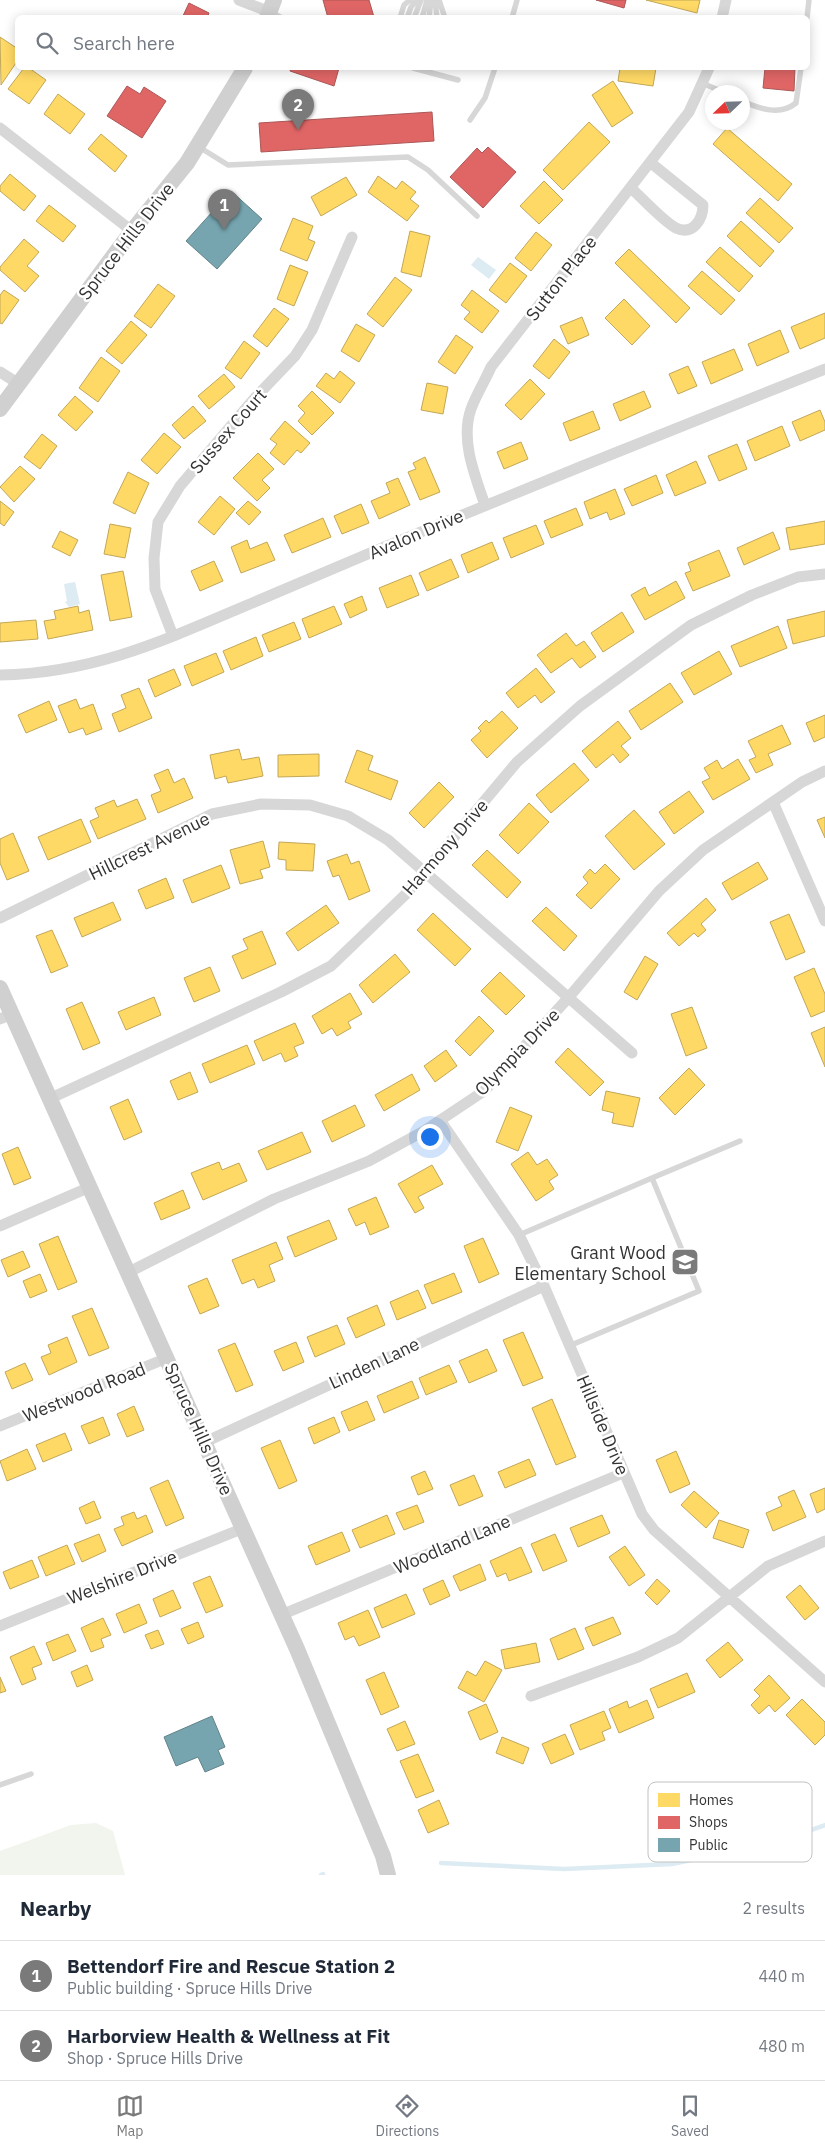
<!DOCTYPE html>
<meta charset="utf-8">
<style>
:root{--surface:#fff;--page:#f2f2f3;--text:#1f2937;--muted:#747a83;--line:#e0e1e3;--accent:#7a7a7a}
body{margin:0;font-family:"IBM Plex Sans",sans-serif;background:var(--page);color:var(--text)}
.compass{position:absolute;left:705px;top:85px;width:45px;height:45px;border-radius:50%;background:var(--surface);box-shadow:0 2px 12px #0003;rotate:247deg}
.you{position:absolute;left:429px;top:1136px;width:18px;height:18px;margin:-12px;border:4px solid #fff;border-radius:50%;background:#1a73e8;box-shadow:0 0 0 8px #1a73e833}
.badge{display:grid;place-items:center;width:32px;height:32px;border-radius:50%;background:var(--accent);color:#fff;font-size:16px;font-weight:700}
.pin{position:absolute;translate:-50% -41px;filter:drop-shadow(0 1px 2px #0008)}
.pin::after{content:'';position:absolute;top:26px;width:18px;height:15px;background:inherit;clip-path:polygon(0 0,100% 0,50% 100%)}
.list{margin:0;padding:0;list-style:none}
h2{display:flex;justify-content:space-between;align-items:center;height:65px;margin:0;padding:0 20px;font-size:21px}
h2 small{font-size:16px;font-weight:400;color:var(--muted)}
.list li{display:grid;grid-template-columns:32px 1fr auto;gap:15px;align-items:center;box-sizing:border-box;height:70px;padding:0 20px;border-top:1px solid var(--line)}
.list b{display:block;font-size:19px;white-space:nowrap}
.list p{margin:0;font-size:16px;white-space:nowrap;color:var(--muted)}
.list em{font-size:16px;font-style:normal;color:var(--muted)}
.icon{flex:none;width:28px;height:28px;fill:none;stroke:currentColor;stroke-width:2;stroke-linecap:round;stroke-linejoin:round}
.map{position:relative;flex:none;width:825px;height:1875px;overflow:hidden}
.search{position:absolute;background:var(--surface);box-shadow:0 2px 12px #0003;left:15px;right:15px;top:15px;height:55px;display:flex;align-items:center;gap:12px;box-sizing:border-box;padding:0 18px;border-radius:8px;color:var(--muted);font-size:19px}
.sheet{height:205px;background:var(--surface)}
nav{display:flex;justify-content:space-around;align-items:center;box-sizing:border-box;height:70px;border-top:1px solid var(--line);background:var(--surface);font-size:14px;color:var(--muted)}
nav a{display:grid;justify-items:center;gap:2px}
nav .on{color:var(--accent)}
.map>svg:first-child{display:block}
.green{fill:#f1f5ed}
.water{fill:#ddebf3}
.homes{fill:#ffd966;stroke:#c2a757}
.shops{fill:#e06666;stroke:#ac5757}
.public{fill:#76a5af;stroke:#62838a}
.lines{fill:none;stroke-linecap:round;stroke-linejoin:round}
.stream{stroke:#ddebf3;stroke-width:4.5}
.lane{stroke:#d7d7d7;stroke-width:5.5}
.street{stroke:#d7d7d7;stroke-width:11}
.secondary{stroke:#d0d0d0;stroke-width:16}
.labels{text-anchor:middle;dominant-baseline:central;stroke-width:5;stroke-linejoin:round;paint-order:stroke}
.street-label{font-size:18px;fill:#333;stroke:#fff}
.poi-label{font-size:18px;fill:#333;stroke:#fff;text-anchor:end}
.key{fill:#fff;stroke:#c2c2c2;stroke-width:1}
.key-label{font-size:14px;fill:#333}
</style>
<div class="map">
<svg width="825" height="1875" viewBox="0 0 825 1875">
<rect width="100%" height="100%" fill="#fff"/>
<path class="green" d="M96 1823 113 1831 125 1875H0V1851L71 1825Z"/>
<path class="water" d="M478 257 496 270 489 279 471 265Z
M75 582 80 604 69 607 65 602 67 601 64 584Z"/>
<path class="homes" d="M646 0H700L697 13Z
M0 37 18 49V60L1 85Z
M24 68H29L46 80 29 104 8 89Z
M620 68H656L653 86 618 81Z
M613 81 633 113 612 127 592 95Z
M58 94 85 114 70 134 44 114Z
M589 122 610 142 563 190 543 170Z
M727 128 792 184 778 201 713 144Z
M101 134 127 156 115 172 88 149Z
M10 174 36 196 24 211 0 191V186Z
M378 176 396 189 402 181 416 192 410 199 419 206 407 221 368 192Z
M346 177 357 195 321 216 311 197Z
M544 181 563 200 539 224 520 206Z
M760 198 793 228 779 243 746 213Z
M49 205 76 226 63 242 36 221Z
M293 218 313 226 308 239 315 242 307 261 280 250Z
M741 221 774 251 760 267 727 236Z
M410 231 430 236 421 277 401 272Z
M536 232 552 245 531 271 515 258Z
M24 239 39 252 27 266 39 276 25 292 0 270V267Z
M720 247 753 276 739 292 706 262Z
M629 249 690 308 676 323 615 263Z
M510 263 527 276 506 303 489 290Z
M290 265 308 272 294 306 277 299Z
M702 271 735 300 721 315 688 286Z
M395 277 412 290 383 327 367 314Z
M158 284 175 296 151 328 134 316Z
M4 290 19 300 2 324 0 323V295Z
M472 290 499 311 482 333 464 319 470 312 461 305Z
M624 299 650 326 632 345 605 318Z
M274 308 289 319 267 347 253 336Z
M825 313V338L800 349 791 327Z
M582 317 589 335 568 344 560 326Z
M131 321 147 335 122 364 106 351Z
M356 324 375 335 359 362 341 351Z
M780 330 789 352 757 366 748 344Z
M456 335 473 347 455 374 438 362Z
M554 339 570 352 549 379 533 366Z
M244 341 260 353 241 379 225 368Z
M734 349 743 370 711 384 702 362Z
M101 357 120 371 98 402 79 388Z
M688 366 697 386 678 394 669 374Z
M340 371 355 383 340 403 316 386 326 373 334 379Z
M224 374 235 387 209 409 198 396Z
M530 379 545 394 521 420 505 405Z
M427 383 448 387 443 414 421 410Z
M312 391 334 413 312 435 298 421 305 413 298 406Z
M644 391 651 407 620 421 613 404Z
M75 396 93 412 76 431 58 415Z
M193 406 206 421 184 439 172 425Z
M820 410 825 422V430L800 441 792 422Z
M593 411 600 429 570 441 563 423Z
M285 421 310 443 301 453 297 450 284 465 270 453 277 444 270 439Z
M782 426 790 446 755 461 747 441Z
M164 433 181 447 157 474 141 460Z
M42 434 57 446 40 469 24 457Z
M521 442 528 459 504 469 497 452Z
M737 444 747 469 719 481 708 456Z
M258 453 274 469 262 480 270 488 257 501 233 478Z
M425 457 440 492 420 500 408 472 416 469 413 463Z
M696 461 706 483 675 496 666 475Z
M20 466 35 479 14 502 0 487Z
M128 472 149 483 135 514 113 503Z
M656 475 663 493 632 506 624 489Z
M398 478 410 505 379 519 371 501 390 493 386 483Z
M615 489 625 514 610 520 607 512 590 519 584 502Z
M220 496 235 509 214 535 198 522Z
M0 501 14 512 4 526 0 523Z
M248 501 261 512 249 525 236 513Z
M361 504 369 523 342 534 334 516Z
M576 508 583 525 551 538 544 521Z
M323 518 331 537 292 553 284 535Z
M825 521V544L790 550 786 528Z
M110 524 131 528 125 558 104 554Z
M536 525 544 544 511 558 503 538Z
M60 531 78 540 70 556 52 547Z
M773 532 780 549 744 565 737 548Z
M247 540 250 549 267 542 275 560 241 573 231 547Z
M492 542 499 559 468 573 461 555Z
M719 550 730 576 693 591 685 573 691 571 688 563Z
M451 559 459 577 427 591 419 573Z
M214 561 223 581 200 591 191 571Z
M123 571 132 617 110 621 101 575Z
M411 575 419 595 387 608 379 588Z
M676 581 685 598 645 620 631 595 645 587 649 596Z
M362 596 367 610 350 618 344 604Z
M78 606 79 613 89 610 93 630 48 639 44 621 56 619 54 611Z
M334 606 342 624 309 638 302 619Z
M825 611V636L793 644 787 620Z
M622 612 634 632 603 652 591 633Z
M36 620 38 639 0 642V623Z
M294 622 301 639 269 652 262 635Z
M778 626 787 648 740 667 731 646Z
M566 633 576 646 584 641 596 657 580 668 572 658 551 673 537 655Z
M256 637 263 656 231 670 223 651Z
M719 651 732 674 694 695 681 673Z
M216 653 224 672 192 686 184 666Z
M536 668 555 692 541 703 535 695 518 708 506 693Z
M174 669 181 685 155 697 148 680Z
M670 683 683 702 641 730 629 711Z
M139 688 152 718 119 732 112 714 126 708 121 695Z
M76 699 80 709 93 704 102 729 86 735 83 728 69 733 58 706Z
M49 701 57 720 26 733 18 715Z
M502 711 518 728 487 758 471 740 481 731 478 728 486 720 489 723Z
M825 715V737L814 742 806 723Z
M618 721 631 738 621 746 629 755 620 763 613 754 596 768 582 751Z
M782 725 791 744 768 754 773 765 756 773 749 760 756 757 748 741Z
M239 749 242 760 259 757 263 776 228 783 226 776 215 779 210 755Z
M357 750 373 756 368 770 398 781 391 800 345 782Z
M319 754V776L278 777V755Z
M738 759 750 779 713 800 702 782 710 778 704 768 717 760 722 769Z
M574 763 589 780 551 813 536 795Z
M168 769 174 783 184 778 193 798 158 813 151 795 161 791 154 775Z
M439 782 454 797 424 828 409 813Z
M689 791 704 812 674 834 659 812Z
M137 799 146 819 98 839 90 821 99 817 95 808 114 800 117 807Z
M529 803 549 822 518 854 499 835Z
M634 810 665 844 634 870 605 836Z
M825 817V838L817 820Z
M81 819 91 842 48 860 38 837Z
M13 833 29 871 7 880 0 863V839Z
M263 841 270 867 260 870 263 878 240 884 230 850Z
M279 842 315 844 313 871 286 870V860L278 859Z
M487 850 521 882 507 898 472 865Z
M347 854 351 864 359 861 370 891 349 900 339 875 333 877 327 861Z
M758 862 768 879 732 900 722 883Z
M605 864 620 879 591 909 576 895 588 883 583 877 590 869 595 874Z
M221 865 230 888 192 903 183 880Z
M166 878 174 898 146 909 138 890Z
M706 898 716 910 701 924 706 930 698 937 694 933 679 946 667 933Z
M113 902 121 920 82 937 74 918Z
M326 905 339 923 298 951 286 933Z
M546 907 577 936 564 951 532 921Z
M433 913 471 949 455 966 417 930Z
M789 914 805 952 786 960 770 922Z
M52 930 68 966 51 973 36 936Z
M262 931 276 964 242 979 232 956 248 949 243 939Z
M395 954 410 972 373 1003 359 985Z
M645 956 658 964 637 1000 624 992Z
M210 967 220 991 194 1002 184 978Z
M814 968 825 994V1011L811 1017 794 977Z
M500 972 525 996 506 1015 481 991Z
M350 993 362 1014 348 1022 351 1028 337 1036 332 1028 322 1034 312 1016Z
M154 997 161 1015 126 1030 118 1012Z
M82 1002 100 1043 83 1050 66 1009Z
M692 1007 707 1048 686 1056 671 1014Z
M479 1016 494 1031 470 1056 455 1041Z
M295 1023 304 1043 294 1047 298 1056 285 1062 281 1053 263 1061 254 1041Z
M825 1027V1067L811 1033Z
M247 1045 255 1064 210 1083 202 1064Z
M568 1048 604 1082 590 1096 555 1062Z
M446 1050 457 1066 435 1082 424 1066Z
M689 1068 705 1085 675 1115 659 1098Z
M190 1072 198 1092 178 1100 170 1081Z
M412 1074 420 1090 384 1111 375 1095Z
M606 1091 640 1098 633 1127 612 1123 614 1113 602 1110Z
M128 1099 142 1132 124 1140 110 1107Z
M355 1105 365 1126 332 1142 322 1121Z
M510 1107 532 1116 518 1151 496 1142Z
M302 1132 311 1152 267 1170 258 1151Z
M18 1147 31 1178 14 1185 2 1154Z
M528 1152 537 1165 547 1159 558 1175 549 1181 554 1189 536 1201 511 1164Z
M219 1162 222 1170 239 1163 247 1181 203 1200 191 1173Z
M432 1165 443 1184 418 1197 424 1208 415 1213 398 1184Z
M183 1190 190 1208 161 1220 154 1203Z
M376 1197 389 1227 370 1235 365 1222 356 1226 348 1209Z
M329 1220 337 1239 295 1257 287 1237Z
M58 1236 77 1282 58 1290 39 1244Z
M483 1238 499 1274 479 1283 464 1246Z
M276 1242 283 1259 269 1265 275 1281 258 1288 254 1279 242 1284 232 1260Z
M23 1251 30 1267 8 1277 1 1260Z
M454 1273 462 1292 432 1304 424 1285Z
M40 1274 47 1291 30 1298 23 1281Z
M207 1278 219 1306 200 1314 188 1286Z
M418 1290 426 1308 397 1320 390 1302Z
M377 1305 385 1325 356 1338 347 1318Z
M92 1308 109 1348 89 1356 72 1316Z
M337 1325 345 1344 315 1357 307 1337Z
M523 1332 543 1378 523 1386 503 1340Z
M67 1337 77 1362 49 1375 41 1357 51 1353 48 1345Z
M296 1342 304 1362 283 1371 274 1351Z
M235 1343 253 1385 236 1392 218 1350Z
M487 1349 497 1371 469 1383 459 1361Z
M25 1363 33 1380 12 1389 5 1372Z
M449 1365 457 1382 426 1395 419 1378Z
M412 1381 419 1398 384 1413 377 1396Z
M552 1399 576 1457 556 1465 532 1408Z
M367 1401 375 1420 349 1431 341 1412Z
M134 1406 144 1430 127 1437 117 1414Z
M103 1417 110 1435 89 1444 81 1426Z
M334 1417 340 1432 314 1444 308 1428Z
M65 1433 72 1450 43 1462 36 1445Z
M280 1440 297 1481 279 1489 261 1448Z
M27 1449 36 1469 7 1481 0 1461Z
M676 1451 690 1484 670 1493 656 1460Z
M529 1459 536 1475 505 1488 498 1472Z
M425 1471 433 1489 418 1495 411 1477Z
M474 1475 483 1496 459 1506 450 1485Z
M168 1480 184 1518 166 1526 150 1488Z
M825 1488V1509L817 1513 810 1494Z
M794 1490 806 1517 773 1531 766 1513 782 1506 778 1497Z
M694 1491 719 1513 706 1528 681 1505Z
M94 1501 101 1518 86 1524 79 1508Z
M417 1505 424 1522 404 1530 396 1513Z
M134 1512 137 1519 146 1515 153 1532 122 1546 114 1529 124 1525 121 1517Z
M387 1515 395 1534 360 1548 352 1530Z
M602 1515 610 1533 578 1547 570 1528Z
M719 1520 749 1530 743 1548 713 1538Z
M342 1532 350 1551 316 1565 308 1546Z
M99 1534 106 1551 82 1562 74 1544Z
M555 1534 567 1561 543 1571 531 1544Z
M67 1545 75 1564 46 1576 38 1557Z
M625 1546 645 1575 629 1586 609 1557Z
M521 1547 532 1572 509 1581 506 1573 497 1577 490 1561Z
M32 1560 39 1577 10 1589 3 1572Z
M480 1564 486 1580 460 1591 453 1576Z
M210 1576 223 1606 206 1613 193 1583Z
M657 1579 670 1591 657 1605 645 1593Z
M443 1580 450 1596 430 1605 423 1589Z
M800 1585 819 1608 805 1620 786 1597Z
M173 1590 181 1608 160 1617 153 1599Z
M406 1594 415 1614 382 1628 374 1608Z
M139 1604 147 1623 124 1633 116 1614Z
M368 1610 380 1637 359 1646 354 1636 345 1640 338 1623Z
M613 1617 621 1634 593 1646 585 1628Z
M103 1618 111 1635 101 1639 104 1647 91 1652 81 1628Z
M198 1622 204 1637 188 1644 181 1629Z
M575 1628 584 1649 558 1660 550 1639Z
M158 1630 164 1644 151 1649 145 1635Z
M68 1634 76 1651 53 1661 46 1643Z
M728 1642 743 1660 720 1678 706 1660Z
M536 1643 540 1662 505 1669 501 1650Z
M34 1646 42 1664 32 1668 36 1679 22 1685 10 1657Z
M485 1661 502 1670 484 1702 458 1688 467 1671 476 1676Z
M87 1665 93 1680 77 1687 71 1672Z
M384 1672 399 1707 381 1715 366 1680Z
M687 1673 695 1692 658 1708 650 1689Z
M769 1675 790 1698 775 1712 769 1705 759 1714 751 1705 760 1696 754 1690Z
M0 1677 6 1691 0 1693Z
M802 1699 825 1722V1735L815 1745 786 1715Z
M647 1700 654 1718 619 1733 609 1709 627 1701 629 1708Z
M486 1704 498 1732 480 1740 468 1712Z
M604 1711 611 1728 602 1732 605 1740 580 1750 570 1725Z
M405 1721 415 1744 397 1751 387 1729Z
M565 1734 574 1754 551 1764 542 1744Z
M502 1737 529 1748 523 1764 496 1753Z
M418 1754 434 1791 416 1798 400 1761Z
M439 1800 449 1824 428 1833 418 1810Z"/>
<path class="shops" d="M323 0H369L374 17 328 18Z
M596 0H626L624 8Z
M189 3 209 13 207 18H182Z
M291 68H339L334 86 290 71Z
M765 68H795L794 91 763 88Z
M127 86 140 94 144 87 166 101 142 138 107 116Z
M432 112 434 141 261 152 259 123Z
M488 147 516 172 483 208 450 177 477 148 482 153Z"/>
<path class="public" d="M231 191 262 219 217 269 186 241Z
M212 1716 225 1747 218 1750 224 1764 205 1772 198 1757 176 1766 164 1737Z"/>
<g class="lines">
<path class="stream" d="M441 1863 564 1869 672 1864 775 1843 825 1825
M321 1875 323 1874"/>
<path class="lane" d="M435 0 437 18
M439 0 445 18
M271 12 282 18
M400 18 404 5 410 0
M407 18 411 7 417 0
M414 18 421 0
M422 18 427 0
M429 18 431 0
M512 18 517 0
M807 18 809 0
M413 68 458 80
M702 83 723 92
M742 101C760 109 780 116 796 103L801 68
M470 120 485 98 495 68
M199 147 228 165 408 157 428 170 477 216
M652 1178 740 1141
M519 1235 652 1178 699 1291 569 1346
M0 1785 31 1774"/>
<path class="street" d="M239 0 270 12
M722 18 726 0
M0 128 132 231
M631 188C642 198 664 222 676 228 693 236 703 219 703 205L651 163
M0 372 19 384
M485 505C475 476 460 440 471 409 476 395 485 381 491 367L689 112 709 68
M173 636 155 589 154 558 158 522 180 486 253 400 295 356 312 330 352 237
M0 675C90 673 156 644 238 609 288 588 338 567 389 545 534 485 679 427 825 369
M773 802 825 921
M0 918 212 814 261 804 310 805 348 816 388 840 632 1053
M0 1019 12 1014
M49 1099 281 992 331 966 408 892 517 762 580 706 691 625 752 595 798 577 825 574
M440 1120 519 1235 544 1286 642 1514 654 1530 825 1682
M0 1226 90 1187
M129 1272 274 1199 369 1161 424 1131 484 1091 569 997 659 891 703 850 802 782 825 771
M0 1426 167 1358
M205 1442 544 1286
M281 1615 623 1473
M0 1626 244 1528
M531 1696 638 1657 678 1638 768 1566 825 1541"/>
<path class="secondary" d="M267 18 274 0
M0 409 132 231 187 163 245 68
M0 988 297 1649 383 1856 388 1875"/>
</g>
<defs>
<symbol id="school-square" viewBox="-11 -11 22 22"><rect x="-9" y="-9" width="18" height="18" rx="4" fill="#7a7a7a" stroke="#fff"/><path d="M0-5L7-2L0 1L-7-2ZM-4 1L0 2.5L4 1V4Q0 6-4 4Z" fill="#fff"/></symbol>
</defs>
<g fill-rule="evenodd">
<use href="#school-square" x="669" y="1246" width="32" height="32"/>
</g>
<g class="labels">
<g class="street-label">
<text transform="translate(126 241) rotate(-52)">Spruce Hills Drive</text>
<text transform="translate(561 278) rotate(-52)">Sutton Place</text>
<text transform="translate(228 431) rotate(-49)">Sussex Court</text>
<text transform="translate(416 534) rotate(-23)">Avalon Drive</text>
<text transform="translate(149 846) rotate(-26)">Hillcrest Avenue</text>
<text transform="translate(445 847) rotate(-49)">Harmony Drive</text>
<text transform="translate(517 1052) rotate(-46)">Olympia Drive</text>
<text transform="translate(374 1363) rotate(-25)">Linden Lane</text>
<text transform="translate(84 1392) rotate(-22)">Westwood Road</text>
<text transform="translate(603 1425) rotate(67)">Hillside Drive</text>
<text transform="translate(199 1429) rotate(66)">Spruce Hills Drive</text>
<text transform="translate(452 1544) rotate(-23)">Woodland Lane</text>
<text transform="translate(122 1577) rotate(-22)">Welshire Drive</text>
</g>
<g class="poi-label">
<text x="666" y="1252">Grant Wood<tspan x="666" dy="21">Elementary School</tspan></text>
</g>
</g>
<rect x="648" y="1782" width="164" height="80" rx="8" class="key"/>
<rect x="658" y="1793" width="22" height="14" fill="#ffd966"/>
<rect x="658" y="1816" width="22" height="13" fill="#e06666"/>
<rect x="658" y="1838" width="22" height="14" fill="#76a5af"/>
<g class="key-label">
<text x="689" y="1805">Homes</text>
<text x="689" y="1827">Shops</text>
<text x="689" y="1850">Public</text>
</g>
</svg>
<svg class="compass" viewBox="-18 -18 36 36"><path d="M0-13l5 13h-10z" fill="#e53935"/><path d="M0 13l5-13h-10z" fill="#747a83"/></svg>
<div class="you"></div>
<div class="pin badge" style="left:224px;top:230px">1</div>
<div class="pin badge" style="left:298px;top:130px">2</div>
<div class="search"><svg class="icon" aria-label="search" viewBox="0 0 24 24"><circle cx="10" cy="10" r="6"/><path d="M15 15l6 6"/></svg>Search here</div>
</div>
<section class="sheet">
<h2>Nearby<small>2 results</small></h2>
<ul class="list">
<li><span class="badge">1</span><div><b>Bettendorf Fire and Rescue Station 2</b><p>Public building · Spruce Hills Drive</p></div><em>440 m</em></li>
<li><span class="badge">2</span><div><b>Harborview Health &amp; Wellness at Fit</b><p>Shop · Spruce Hills Drive</p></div><em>480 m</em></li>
</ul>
</section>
<nav>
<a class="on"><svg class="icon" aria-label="map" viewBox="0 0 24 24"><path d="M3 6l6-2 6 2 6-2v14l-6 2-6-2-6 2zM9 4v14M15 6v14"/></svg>Map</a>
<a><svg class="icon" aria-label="directions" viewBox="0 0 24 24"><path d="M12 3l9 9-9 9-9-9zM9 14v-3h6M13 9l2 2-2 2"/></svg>Directions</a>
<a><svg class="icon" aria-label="saved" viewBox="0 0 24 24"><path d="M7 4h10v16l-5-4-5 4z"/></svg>Saved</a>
</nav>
